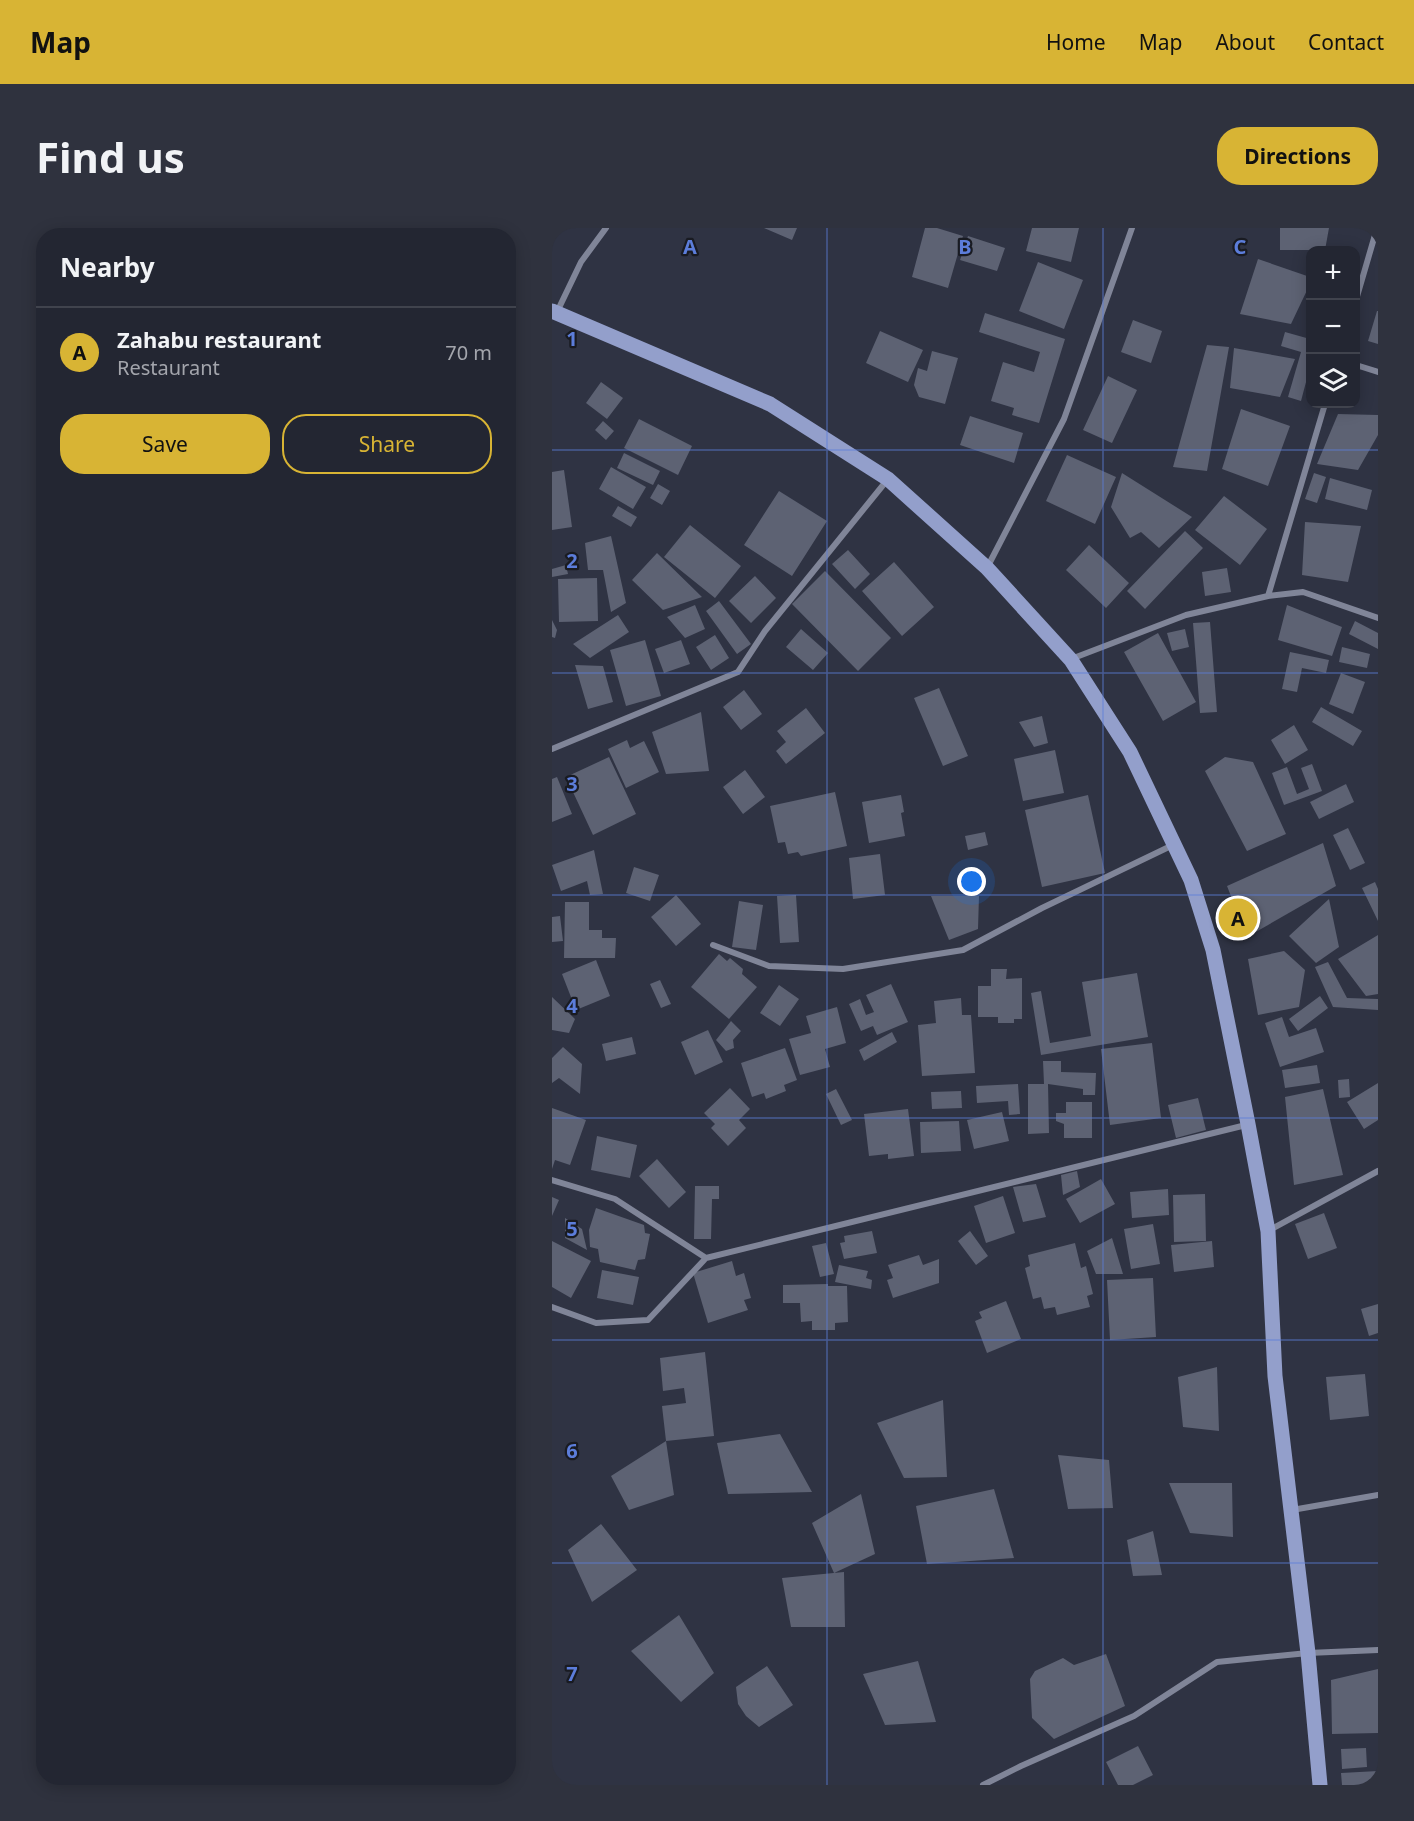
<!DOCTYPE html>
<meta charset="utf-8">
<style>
:root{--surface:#232632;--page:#2f323e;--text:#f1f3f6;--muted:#a3a5ac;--line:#40434d;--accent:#d8b434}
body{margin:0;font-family:"Noto Sans",sans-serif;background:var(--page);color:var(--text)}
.controls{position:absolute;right:18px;top:18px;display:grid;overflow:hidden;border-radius:12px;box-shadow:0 3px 15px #0003}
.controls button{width:54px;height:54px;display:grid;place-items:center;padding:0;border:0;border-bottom:2px solid var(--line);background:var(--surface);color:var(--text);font:30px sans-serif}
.you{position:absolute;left:420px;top:654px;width:21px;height:21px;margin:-15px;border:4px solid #fff;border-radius:50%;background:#1a73e8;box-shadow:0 0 0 9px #1a73e833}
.badge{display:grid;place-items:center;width:39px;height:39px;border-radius:50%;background:var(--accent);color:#111;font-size:20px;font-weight:700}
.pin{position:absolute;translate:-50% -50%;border:3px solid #fff;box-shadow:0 2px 6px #0006}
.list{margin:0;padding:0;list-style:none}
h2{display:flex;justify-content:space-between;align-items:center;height:78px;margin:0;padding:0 24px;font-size:26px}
h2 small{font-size:20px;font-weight:400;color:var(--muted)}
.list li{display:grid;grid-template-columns:39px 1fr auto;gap:18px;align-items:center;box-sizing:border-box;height:90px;padding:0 24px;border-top:2px solid var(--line)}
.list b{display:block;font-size:22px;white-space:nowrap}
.list p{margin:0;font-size:20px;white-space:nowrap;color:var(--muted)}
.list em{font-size:20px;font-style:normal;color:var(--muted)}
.actions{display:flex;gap:12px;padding:18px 24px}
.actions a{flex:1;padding:14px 0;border:2px solid var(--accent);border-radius:24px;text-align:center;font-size:21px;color:var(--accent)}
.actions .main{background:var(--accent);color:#111}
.icon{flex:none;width:33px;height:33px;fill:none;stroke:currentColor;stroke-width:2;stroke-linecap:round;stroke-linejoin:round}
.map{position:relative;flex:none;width:826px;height:1557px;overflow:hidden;border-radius:24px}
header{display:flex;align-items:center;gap:36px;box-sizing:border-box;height:84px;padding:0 30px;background:var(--accent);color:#111}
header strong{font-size:28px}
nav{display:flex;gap:33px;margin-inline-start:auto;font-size:21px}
.intro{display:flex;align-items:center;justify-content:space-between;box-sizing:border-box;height:144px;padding:0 36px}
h1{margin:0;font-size:42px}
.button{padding:15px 27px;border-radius:24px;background:var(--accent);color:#111;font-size:21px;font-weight:700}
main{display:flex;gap:36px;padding:0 36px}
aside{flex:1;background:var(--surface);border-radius:24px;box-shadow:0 3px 15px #0003}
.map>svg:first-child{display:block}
.building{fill:#5d6273}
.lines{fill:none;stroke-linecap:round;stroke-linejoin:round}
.minor{stroke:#808598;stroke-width:6}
.primary{stroke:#939fcb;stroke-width:15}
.grid{fill:none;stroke:#5c7dda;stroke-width:1.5;stroke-opacity:0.55}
.grid-label{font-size:20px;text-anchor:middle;font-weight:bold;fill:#5c7dda;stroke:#191b22;stroke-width:4.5;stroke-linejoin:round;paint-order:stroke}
</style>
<header>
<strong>Map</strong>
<nav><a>Home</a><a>Map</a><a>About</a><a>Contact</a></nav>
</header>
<div class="intro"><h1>Find us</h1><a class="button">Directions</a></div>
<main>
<aside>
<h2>Nearby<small></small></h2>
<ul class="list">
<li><span class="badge">A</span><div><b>Zahabu restaurant</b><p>Restaurant</p></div><em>70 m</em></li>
</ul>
<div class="actions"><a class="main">Save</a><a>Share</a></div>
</aside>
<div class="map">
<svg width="826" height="1557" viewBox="0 0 826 1557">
<rect width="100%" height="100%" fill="#2f3343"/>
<path class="building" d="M212 0H245L240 12Z
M373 0H385L411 8 396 60 360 49Z
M480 0H527L519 34 474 23Z
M728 0H777L773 22H728Z
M416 8 453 20 445 43 408 32Z
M706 31 758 49V56L739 96 688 86Z
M486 34 531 52 512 101 467 83Z
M825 83H826V116L816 113Z
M433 85 513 111 487 195 460 187 462 180 439 173 451 134 482 144 488 124 427 104Z
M581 92 610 103 599 135 569 124Z
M328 103 371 122 356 154 314 135Z
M733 104 758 111V139L749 173 736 169 749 124 729 118Z
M655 117 677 119 655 243 621 239Z
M682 120 743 131 728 169 678 160Z
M380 123 406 130 393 176 367 169 362 157 366 140 375 143Z
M556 148 585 162 560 215 531 202Z
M49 154 71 170 55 191 34 175Z
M689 181 738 198 716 258 670 241Z
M786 186 826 187V207L806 242 765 236Z
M418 188 471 205 462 235 408 217Z
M87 191 140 218 126 247 72 220Z
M51 193 62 203 54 212 43 202Z
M72 225 108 243 101 257 65 240Z
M515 227 564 249 543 296 494 273Z
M59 239 94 259 81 281 47 261Z
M12 242 20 299 0 302V244Z
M570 245 640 289 607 320 589 304 578 310 559 279Z
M762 245 774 249 765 275 753 271Z
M778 250 820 262 815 282 773 271Z
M106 256 118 263 110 277 98 270Z
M227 263 275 293 240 348 192 317Z
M672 268 715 301 688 337 643 302Z
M66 278 85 289 79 299 60 288Z
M753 294 809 298 796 354 750 347Z
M138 297 189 338 163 370 112 329Z
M633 303 651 320 593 381 575 363Z
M59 308 74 375 59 384 51 342H36L33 315Z
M537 317 577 355 554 380 514 342Z
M296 322 318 346 303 361 280 336Z
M105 325 150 369 111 382 80 352Z
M342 334 382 379 350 408 310 363Z
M14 337 16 346 0 349V341Z
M675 340 679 364 653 368 650 344Z
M273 343 339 410 306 443 240 376Z
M203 348 224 370 199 395 177 373Z
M45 350 46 393 7 394 6 351Z
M167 373 199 416 185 426 154 383Z
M143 377 153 401 133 410 115 389Z
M735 377 790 399 780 428 726 412Z
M66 387 77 404 38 430 21 416Z
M0 392 5 402 3 410 0 409Z
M803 393 826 405V421L797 406Z
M658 394 665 484 648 485 641 395Z
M249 401 276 425 261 442 234 419Z
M633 401 637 419 620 423 615 405Z
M606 405 644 474 611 493 572 424Z
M163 407 177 430 159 442 144 419Z
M93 412 109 468 74 478 58 422Z
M129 412 138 436 112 445 103 421Z
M790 419 818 426 815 440 787 434Z
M738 424 777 432 774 445 750 440 745 464 730 461Z
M23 437 51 438 61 474 36 481Z
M789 445 813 454 801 486 777 476Z
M387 460 416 528 391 538 362 470Z
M192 462 210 486 189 502 171 479Z
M769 479 810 503 801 518 760 494Z
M254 480 273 505 234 536 224 523 234 514 225 503Z
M149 484 157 543 114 546 100 504Z
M490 488 496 515 482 519 467 494Z
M742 497 756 522 733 536 719 512Z
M75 512 78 520 92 513 107 544 74 560 56 521Z
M503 522 512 565 471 573 462 531Z
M57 529 84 586 41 607 14 549Z
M673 529 701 534 734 606 695 623 653 543Z
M760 536 770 563 732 577 720 545 735 539 745 566 757 561 749 540Z
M193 542 213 569 191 586 171 559Z
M5 549 20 586 0 594V551Z
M794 556 802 574 767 591 758 574Z
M283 564 295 618 249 628 246 624 236 626 233 614 226 615 218 578Z
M349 567 352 584 349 585 353 608 317 615 310 574Z
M536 567 553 645 490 659 473 582Z
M796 600 813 635 798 642 781 607Z
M433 604 436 617 416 622 413 608Z
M771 615 784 658 695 709 675 658Z
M42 622 51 666 38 667 35 653 9 663 0 637Z
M328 626 333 667 301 671 297 630Z
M82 639 107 647 98 673 74 665Z
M823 654 826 661V693L810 660Z
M124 667 149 696 124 718 99 689Z
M244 667 247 714 228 715 225 668Z
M379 668H427L426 701 397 712Z
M777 671 787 719 764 735 737 708Z
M187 673 211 677 204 722 180 719Z
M13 674H37V702H50V710H64L63 730H12Z
M8 688 11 713 0 714V689Z
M826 707V766L814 768 786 731Z
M732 723 753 742 747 779 706 787 696 731Z
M167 726 175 733 178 730 191 741 190 746 205 759 177 791 139 759Z
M44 732 58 768 24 782 10 746Z
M776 734 795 770 826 771V782L781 779 763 739Z
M439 741H455L454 751 470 750V791H462V795H446V789H426V758H439Z
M585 745 596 809 489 827 479 765 489 763 498 815 539 808 530 754Z
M108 752 119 776 109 780 98 756Z
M339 756 356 794 325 807 321 798 309 803 297 776 308 771 314 787 322 784 314 767Z
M227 757 247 771 228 798 208 785Z
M768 768 776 780 746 803 737 791Z
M0 769 23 791 17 805 0 802Z
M409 770 410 787H419L423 845 370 848 366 797 384 795 382 773Z
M285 779 294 815 273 821 278 839 248 847 237 811 259 805 254 788Z
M730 789 737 809 764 800 772 824 728 839 713 795Z
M179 793 189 803 181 812 182 820 174 823 164 812Z
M156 802 171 834 143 847 129 814Z
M340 804 345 814 312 833 307 822Z
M80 809 84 826 54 833 50 816Z
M600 815 609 890 558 897 549 821Z
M11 819 30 836 28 866 7 850 0 855V830Z
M233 820 245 852 232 857 234 863 214 871 212 865 200 869 189 835Z
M491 833H509V844L544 845 543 867H531V861L496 856 497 905 476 906V856H492Z
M765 837 768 855 733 860 730 842Z
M797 851 798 869 787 870 786 852Z
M826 855V892L812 901 795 874Z
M466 856 468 886 457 887 456 873 425 875 424 858Z
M178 860 198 881 187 892 194 900 176 918 159 900 163 896 152 885Z
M284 861 300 892 289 897 274 866Z
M771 861 791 947 742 957 733 869Z
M409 863 410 880 380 881 379 864Z
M646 870 654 902 624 910 616 877Z
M514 874H540V910H512V896L504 893V885H514Z
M0 880 34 892 18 937 3 932 0 941Z
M356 881 362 928 336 931V926L317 928 312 886Z
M450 884 457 913 422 921 415 892Z
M407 893 409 923 369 925 368 894Z
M45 908 85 917 78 950 39 942Z
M105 931 134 964 117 980 87 948Z
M525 943 528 959 511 967 509 947Z
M549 951 563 976 528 995 514 971Z
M484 956 494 989 471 994 461 959Z
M143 958H167V971H160L159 1011H142Z
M616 961 617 987 580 990 578 964Z
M653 966 654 1013 622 1014 621 967Z
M451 968 463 1005 434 1015 422 978Z
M0 969 7 972 0 988Z
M44 980 92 997 93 1005 98 1006 93 1031 86 1032 83 1042 48 1034 46 1021 38 1019 37 1002Z
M772 985 785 1020 756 1031 743 996Z
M13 990 30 1001 35 1022 13 1010Z
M601 996 608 1036 579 1041 572 1001Z
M320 1003 325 1025 292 1031 288 1015 293 1014 292 1008Z
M418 1003 436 1028 424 1037 406 1013Z
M560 1010 571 1046H544L535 1023Z
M0 1013 39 1033 19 1070 0 1059Z
M660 1013 662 1039 622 1044 619 1017Z
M274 1015 282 1046 268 1049 260 1018Z
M523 1015 529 1040 534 1038 541 1066 535 1068 538 1079 505 1087 503 1079 492 1081 489 1069 481 1071 473 1040 478 1038 476 1027Z
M367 1027 371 1037 387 1031V1055L341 1070 335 1052 341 1050 336 1037Z
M180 1033 184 1048 192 1045 199 1070 192 1072 196 1082 156 1095 141 1045Z
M287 1037 316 1043 314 1050 320 1052 319 1061 283 1054Z
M50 1042 87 1049 81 1077 45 1070Z
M601 1050 604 1109 558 1112 555 1052Z
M276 1056V1058H295L296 1094 283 1095V1102H260V1093L249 1094 248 1075H231V1057Z
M454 1073 469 1111 435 1125 423 1093 430 1090 427 1084Z
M826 1076V1105L817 1108 809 1081Z
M153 1124 162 1208 114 1213 110 1178 134 1175 132 1160 111 1163 108 1130Z
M665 1139 667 1203 631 1199 626 1149Z
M813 1146 817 1188 778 1192 774 1149Z
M391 1172 395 1249 352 1250 325 1195Z
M228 1206 260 1264 176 1266 165 1215Z
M114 1213 122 1267 77 1282 59 1248Z
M506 1227 557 1232 561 1280 516 1281Z
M617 1255H680L681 1309 638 1305Z
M442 1261 462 1330 375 1336 364 1278Z
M309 1266 323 1326 282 1345 260 1295Z
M49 1296 85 1342 40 1374 16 1322Z
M601 1303 610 1347 581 1348 575 1312Z
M292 1344 293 1399H239L230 1350Z
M127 1387 162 1445 129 1474 79 1423Z
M554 1426 573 1478 502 1511 480 1490 478 1451 483 1443 511 1430 522 1437Z
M366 1433 384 1494 333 1497 311 1446Z
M215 1438 241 1477 207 1499 194 1488 186 1476 184 1459Z
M826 1441V1505L780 1506 779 1452Z
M586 1518 601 1547 581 1557H566L554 1534Z
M814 1520 815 1539 790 1541 789 1521Z
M826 1543V1557H790L789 1545Z"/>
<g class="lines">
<path class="minor" d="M804 72 825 0
M5 84 29 34 54 0
M804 137 826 144
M436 338 512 191 580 0
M716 368 773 176
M519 431 634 387 716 368 751 364 826 390
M0 521 186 444 213 403 336 251
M161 717 217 738 291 741 411 722 490 680 621 617
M0 952 63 971 154 1030
M716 1003 826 943
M0 1079 44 1095 96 1092 154 1030 694 897
M740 1282 826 1267
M431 1557 469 1538 582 1488 665 1434 756 1425 826 1422"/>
<path class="primary" d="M0 83 218 176 336 251 435 340 519 432 578 524 639 652 661 722 696 896 716 1003 723 1148 756 1425 768 1557"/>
</g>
<path class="grid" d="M275 0V1557M551 0V1557M0 222H826M0 445H826M0 667H826M0 890H826M0 1112H826M0 1335H826"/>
<g class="grid-label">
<text x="138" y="26">A</text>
<text x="413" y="26">B</text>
<text x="688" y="26">C</text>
<text x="20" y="118">1</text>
<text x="20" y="340">2</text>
<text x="20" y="563">3</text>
<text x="20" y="785">4</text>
<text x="20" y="1008">5</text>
<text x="20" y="1230">6</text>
<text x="20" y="1453">7</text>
</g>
</svg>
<div class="controls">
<button>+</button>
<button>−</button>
<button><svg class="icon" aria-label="layers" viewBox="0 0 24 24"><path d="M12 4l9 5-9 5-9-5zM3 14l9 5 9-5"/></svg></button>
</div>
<div class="you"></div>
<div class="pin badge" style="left:686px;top:690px">A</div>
</div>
</main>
